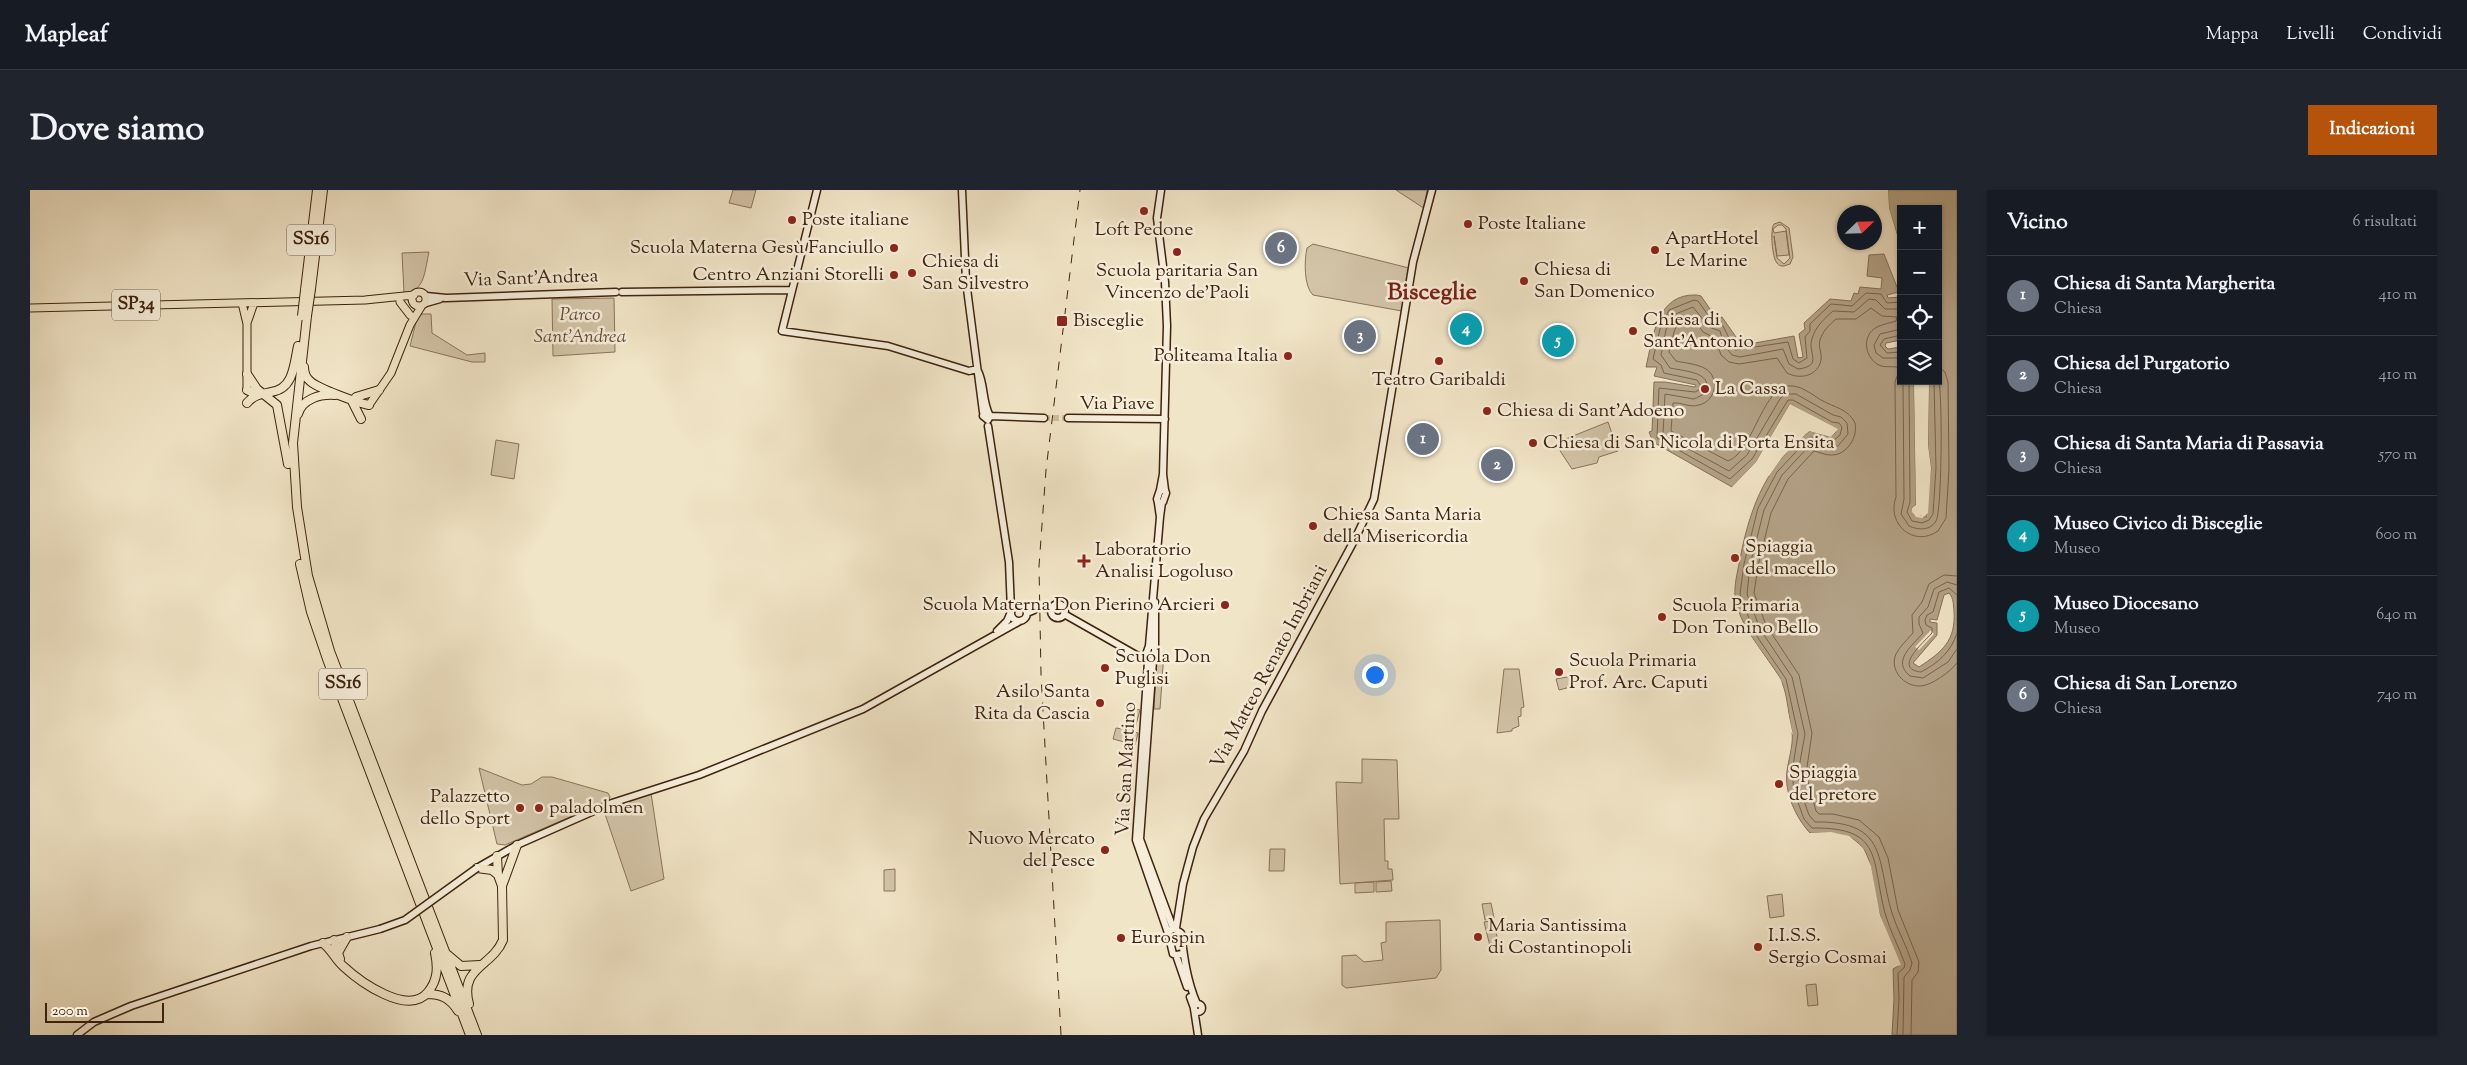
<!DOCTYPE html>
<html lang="it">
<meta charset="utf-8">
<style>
:root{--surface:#171b24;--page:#20242c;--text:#f1f3f6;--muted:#9ea1a6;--line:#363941;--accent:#b45309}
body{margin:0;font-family:"Sorts Mill Goudy",serif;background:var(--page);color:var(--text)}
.controls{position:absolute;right:15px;top:15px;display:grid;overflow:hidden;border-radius:0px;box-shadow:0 1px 4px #0004}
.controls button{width:45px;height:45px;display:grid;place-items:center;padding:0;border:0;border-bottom:1px solid var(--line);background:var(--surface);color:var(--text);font:25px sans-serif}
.compass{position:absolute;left:1807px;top:15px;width:45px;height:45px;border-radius:50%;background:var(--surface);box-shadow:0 1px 4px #0004;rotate:67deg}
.scale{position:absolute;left:15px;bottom:12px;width:119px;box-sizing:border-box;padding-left:5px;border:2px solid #3f230e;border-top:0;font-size:14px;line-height:18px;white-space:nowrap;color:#3f230e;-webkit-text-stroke:4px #f6eedb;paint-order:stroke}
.you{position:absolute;left:1344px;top:484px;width:18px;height:18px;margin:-12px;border:4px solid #fff;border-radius:50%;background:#1a73e8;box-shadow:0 0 0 8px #1a73e833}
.badge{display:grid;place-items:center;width:32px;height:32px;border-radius:50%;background:var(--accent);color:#fff;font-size:16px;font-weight:700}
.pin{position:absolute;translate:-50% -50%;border:2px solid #fff;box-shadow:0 1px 5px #0006}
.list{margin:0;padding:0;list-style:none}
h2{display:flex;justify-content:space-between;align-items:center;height:65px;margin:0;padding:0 20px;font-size:21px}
h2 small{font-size:16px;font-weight:400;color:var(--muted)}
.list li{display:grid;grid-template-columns:32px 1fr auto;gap:15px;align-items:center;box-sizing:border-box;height:80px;padding:0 20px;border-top:1px solid var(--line)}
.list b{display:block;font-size:19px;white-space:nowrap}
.list p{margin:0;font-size:16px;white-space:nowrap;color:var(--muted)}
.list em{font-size:16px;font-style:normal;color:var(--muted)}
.icon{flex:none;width:28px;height:28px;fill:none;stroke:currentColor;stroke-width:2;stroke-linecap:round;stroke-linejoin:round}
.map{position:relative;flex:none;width:1927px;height:845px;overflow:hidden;border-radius:0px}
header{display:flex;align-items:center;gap:30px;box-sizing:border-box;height:70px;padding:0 25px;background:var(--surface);border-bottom:1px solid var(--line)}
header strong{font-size:24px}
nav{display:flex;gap:28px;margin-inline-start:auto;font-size:18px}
.intro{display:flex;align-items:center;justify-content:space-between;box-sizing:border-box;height:120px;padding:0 30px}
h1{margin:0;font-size:35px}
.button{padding:12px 22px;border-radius:0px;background:var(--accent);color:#fff;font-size:18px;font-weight:700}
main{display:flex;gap:30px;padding:0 30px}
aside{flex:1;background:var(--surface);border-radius:0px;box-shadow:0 1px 4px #0004}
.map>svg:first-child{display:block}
.green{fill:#d3c4a8;stroke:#89745b;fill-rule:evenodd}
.water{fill:#b4a388;stroke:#857057;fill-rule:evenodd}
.pier{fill:#f1e5c7}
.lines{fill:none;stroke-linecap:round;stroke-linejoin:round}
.shore{stroke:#7a634b;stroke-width:1}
.secondary-tunnel{stroke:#cdbea2;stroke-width:6;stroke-dasharray:6 3;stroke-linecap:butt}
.secondary-casing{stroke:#3f230e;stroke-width:9}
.primary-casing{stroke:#3f230e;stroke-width:9}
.highway-casing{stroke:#3f230e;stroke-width:10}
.secondary{stroke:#f6eedb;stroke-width:6}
.primary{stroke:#f1e5c7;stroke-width:7}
.highway{stroke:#f1e5c7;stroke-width:8}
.rail{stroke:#3f230e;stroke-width:1;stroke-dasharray:9 9;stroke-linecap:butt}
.secondary-bridge-casing{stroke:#3f230e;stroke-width:9;stroke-linecap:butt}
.highway-bridge-casing{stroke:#3f230e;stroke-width:10;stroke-linecap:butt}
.secondary-bridge{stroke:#f6eedb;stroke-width:6}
.highway-bridge{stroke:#f1e5c7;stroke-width:8}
.poi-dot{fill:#8f2418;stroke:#f6eedb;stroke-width:2}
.labels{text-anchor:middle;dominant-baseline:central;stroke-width:5;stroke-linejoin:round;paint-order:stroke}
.shield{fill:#f6eedb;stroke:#76604c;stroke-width:1}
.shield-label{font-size:18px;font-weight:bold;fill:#3f230e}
.poi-label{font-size:19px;fill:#3f230e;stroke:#f6eedb;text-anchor:start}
.street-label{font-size:19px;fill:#3f230e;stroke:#f6eedb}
.park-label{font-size:19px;font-style:italic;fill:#644b34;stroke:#f6eedb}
.district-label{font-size:24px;font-weight:bold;fill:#7a1f14;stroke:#f6eedb}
</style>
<header>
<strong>Mapleaf</strong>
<nav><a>Mappa</a><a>Livelli</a><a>Condividi</a></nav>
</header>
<div class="intro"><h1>Dove siamo</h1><a class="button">Indicazioni</a></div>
<main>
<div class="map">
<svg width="1927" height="845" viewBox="0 0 1927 845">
<rect width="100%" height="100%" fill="#f1e5c7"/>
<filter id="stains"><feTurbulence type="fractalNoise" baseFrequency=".004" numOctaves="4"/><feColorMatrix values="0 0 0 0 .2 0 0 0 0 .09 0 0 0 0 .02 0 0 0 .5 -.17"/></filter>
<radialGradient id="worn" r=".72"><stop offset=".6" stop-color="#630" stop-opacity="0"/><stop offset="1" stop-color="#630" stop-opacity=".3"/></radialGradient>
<path class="green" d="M703 0H726L721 18 699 13Z
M1366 0H1397L1394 18 1392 17Z
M1750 32 1759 38 1763 67 1760 74 1754 76C1751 76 1749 76 1747 73 1742 68 1740 39 1744 34ZM1748 35H1752L1756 39 1760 68 1754 74 1747 68 1744 46 1747 66 1759 65 1756 41 1744 43 1743 39Z
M1283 54 1379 78 1372 121 1283 105C1274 97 1274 71 1277 58Z
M399 62C395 79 395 103 374 103L372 63Z
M584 108 585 162 523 166 522 109Z
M388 124H401L402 143 437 165 455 163V172H442L380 156Z
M1578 232 1588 261 1569 267 1567 273 1542 279 1527 256 1533 250Z
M466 250 489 254 484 289 461 285Z
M1463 270 1466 284H1457L1454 272Z
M1127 463H1134L1130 519H1124Z
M1474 479H1489L1494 517 1491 518V526L1488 527 1489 536 1482 539V541L1467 543Z
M1543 486 1544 496 1529 500 1526 489Z
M1099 517 1110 520 1104 542 1108 543 1105 555 1083 549 1086 538 1093 539Z
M1332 569 1367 570 1369 629H1354L1355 671H1358V679H1362L1363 690 1310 694 1306 592 1332 593Z
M449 578 492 595 501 594 512 587H522L578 603 580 607 579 610 475 655 467 654Z
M621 603 634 689 601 701 574 621Z
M1240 659H1255L1254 681H1239Z
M865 679V701H854V680Z
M1361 691 1362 701 1346 702V692Z
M1344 692V702L1325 703V693Z
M1752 704 1754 726 1740 728 1737 706Z
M1461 713 1464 728 1455 730 1452 714Z
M1410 730 1411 780 1406 788 1316 798 1312 795V766L1326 765 1334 772 1353 770 1351 753 1356 752V732Z
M1464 730 1469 759 1461 760 1454 732Z
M1786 794 1788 815 1778 816 1776 795Z"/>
<path class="water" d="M1858 0H1927V845H1862L1864 809 1863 779 1870 775C1863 759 1855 742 1850 725 1836 673 1850 640 1780 643 1766 628 1754 602 1757 581 1759 566 1765 551 1761 536 1758 521 1757 501 1750 488 1735 463 1708 436 1705 405 1704 393 1709 376 1711 364 1721 314 1738 273 1780 241L1801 247 1806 242 1803 238 1760 214 1726 272 1702 297 1623 252 1619 242 1622 241 1624 192H1635L1665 197 1666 195 1624 186 1627 177H1616C1623 148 1626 103 1667 105L1671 106 1687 129 1692 127 1706 147 1703 149 1708 156 1764 146 1768 168 1773 167 1769 144 1775 139 1774 133 1800 109 1821 111 1824 103 1828 104 1830 97 1851 99 1852 88 1837 86 1839 65 1854 64 1869 102 1857 105 1858 108 1870 107 1871 110V150L1856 153 1855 156 1858 159 1871 157V191H1884L1886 315 1882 318 1884 325 1896 327 1901 278 1898 255 1899 191H1908V19H1871V57L1859 18ZM1919 403C1924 409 1923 414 1924 421 1926 451 1912 462 1889 477L1883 473 1907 445V433L1900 432V429L1907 430 1914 405Z"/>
<path class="pier" d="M1855 0H1858L1859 18 1871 59 1856 19Z
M1884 191H1886L1888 315 1885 321 1891 326 1895 323 1898 278 1896 255V191H1899L1898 255 1901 278 1898 323 1892 328 1886 327 1882 322V318L1886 315Z
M1760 214 1808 239 1801 247 1779 241 1753 266 1739 286 1737 285 1740 278 1752 264 1778 239 1801 244 1804 240 1761 217 1728 273 1704 299 1702 297 1726 272Z
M1901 440 1904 444 1889 460 1885 457Z
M1720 445 1751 490 1763 545 1760 540 1748 491 1718 446Z
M1801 642 1819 646 1833 658 1841 676 1850 725 1871 775 1860 778 1867 773 1848 726 1839 676 1831 660 1818 648 1800 645 1779 646 1780 643Z"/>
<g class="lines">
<path class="shore" d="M1871 119H1855L1846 110 1839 109 1824 122 1803 121C1794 129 1785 137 1782 149 1777 162 1794 176 1768 179L1759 174 1753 159 1710 167 1702 165 1694 155 1690 141 1679 137 1663 117 1643 125 1636 140 1631 165 1640 178C1653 181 1687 182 1674 204L1664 209 1635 204 1633 245 1699 281 1717 265 1750 209 1755 204H1766L1803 225 1811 227 1817 233 1818 244 1808 256 1800 258 1782 253 1752 285 1734 320 1720 375 1717 404 1730 439 1762 487 1775 544 1768 583 1770 600 1779 625 1785 632C1859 631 1846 670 1862 723 1867 740 1877 756 1882 773L1880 780 1874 787 1873 845
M1871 139 1850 144 1844 155 1846 163 1853 168H1871
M1871 145 1854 149 1850 155 1857 163 1871 162
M1873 191 1874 309 1871 324 1879 336C1888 340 1900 341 1906 331 1912 322 1913 196 1908 186
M1879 191 1880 312 1877 322 1882 331 1892 333 1899 330 1903 324 1906 278 1904 191
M1927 386 1914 385 1899 394 1892 412 1882 425 1883 443C1877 450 1870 456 1866 464 1859 480 1874 497 1891 496 1902 495 1920 482 1927 473
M1927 395 1917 392 1904 399 1898 417 1889 427V434L1893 443C1883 455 1861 471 1880 486L1893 488 1918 472 1927 459
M1927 405 1919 398 1909 402 1903 422 1897 425 1895 430 1896 435 1902 438V443C1894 452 1862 479 1891 482 1908 473 1921 462 1927 443
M1867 845 1869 809 1868 783 1874 778 1875 774C1869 757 1860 741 1855 723 1841 670 1854 637 1782 638L1774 629 1764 601 1762 583 1768 544 1756 489 1724 442 1710 404 1714 374 1728 318 1747 282 1780 247 1803 251 1810 245 1812 237 1809 233 1802 232 1763 210H1758L1722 269 1700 289 1627 248 1629 198 1665 202 1669 200 1671 196 1667 190 1634 183 1631 175 1623 169 1630 139 1639 120 1664 110 1668 111 1683 132 1693 136 1705 160 1758 152 1763 169 1769 173 1777 168 1775 147 1780 141V134L1801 114 1822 116 1836 103 1851 104 1857 113 1871 112
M1881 845 1882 790 1888 782 1889 772 1868 720 1858 668 1849 647 1829 630 1803 624H1789L1786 621 1776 584 1782 543 1769 485 1736 435 1724 403 1728 376 1741 323 1758 289 1784 261C1789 262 1795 265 1800 265 1817 266 1828 247 1825 233 1819 219 1803 217 1791 210 1783 205 1773 197 1763 196 1733 191 1724 262 1698 271L1641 241 1643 213C1651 212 1660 218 1669 215 1686 211 1690 188 1676 179 1668 174 1655 173 1646 171L1639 162 1644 142 1649 130 1661 125 1673 142 1685 148 1691 165 1699 172 1709 174 1747 168 1757 183C1770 190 1788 186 1791 170 1792 163 1788 156 1790 150 1793 141 1798 136 1806 129H1826L1841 118 1852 126 1867 127 1866 131C1860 133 1853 134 1847 137 1832 145 1834 165 1847 174 1855 179 1863 175 1870 178L1865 192 1866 307C1856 334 1884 358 1908 341L1916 328 1919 279 1918 192 1915 182 1908 176"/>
<path class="secondary-tunnel" d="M1014 228H1038
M1004 420H1016"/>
<defs>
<path id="secondary" d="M787 0 752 141 858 156 939 181 947 179
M932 0 936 91 953 222
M1131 0 1127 28 1135 92 1137 136 1133 284
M592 102 761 100
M396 106 416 108 586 102
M396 113 410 109
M948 181C955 195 952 212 960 226L958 230 953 226 954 221
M960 226 1014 228
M1038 228 1135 229
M958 236 979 372 981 420
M1130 300H1135L1136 303 1133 312 1128 313 1127 309Z
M1130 300 1133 284 1135 300
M1128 313 1130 327 1132 312
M1021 421a7 7 0 1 1 14 0a7 7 0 1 1-14 0Z
M981 423a8 8 0 1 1 16 0a8 8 0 1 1-16 0Z
M995 418 1004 420 997 423
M1034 424 1115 470
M967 441 977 431 981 422
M1119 456 1130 327
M1124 456H1119L1115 467 1118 472 1123 471 1125 464V412
M1123 471 1110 649 1143 738
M1118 472 1106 650 1138 743
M447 678 487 655 582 613 669 585 833 519 990 431
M1146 738 1153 694 1163 657 1174 629 1214 561 1232 521 1325 349 1344 309 1383 72 1402 0
M1152 764 1146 765 1143 764 1138 743 1143 738 1151 743C1154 767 1157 791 1167 814
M1146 765 1157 797
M1160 807 1164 818
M1164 818a4 4 0 1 1 8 0a4 4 0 1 1-8 0Z
M1164 819 1168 845
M47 845 64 832 101 816 281 756 350 739"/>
<path id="primary" d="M382 109a7 7 0 1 1 14 0a7 7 0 1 1-14 0Z
M370 112 380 125
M212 113 217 134V200
M0 118 335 110 384 105
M217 133 224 113
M339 215 361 183 380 135 391 117"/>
<path id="highway" d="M281 99 293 0
M275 100 287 0
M277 126 263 253 267 317 278 386 300 461 447 845
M274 177C274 182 275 187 280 191 287 198 328 213 339 215
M217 184 227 199 247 215 258 274
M217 200 227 205
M326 207 349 200
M322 211 331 229
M217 213C224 205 231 204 241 202 264 199 264 174 268 156
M268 224C272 209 290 204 305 205
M270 374 281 422 297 469 440 845
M467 666 468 685 472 696
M447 678 462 680 468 685
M304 750 310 769
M293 753C302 760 305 769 313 776 329 791 378 827 398 802 408 790 408 777 405 763
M309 761 317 747
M418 765 431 776 450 775
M397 804C411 804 420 808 428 821
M439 814C429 777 462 777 473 750L472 696 487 655"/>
</defs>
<use href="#secondary" class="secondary-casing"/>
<use href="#primary" class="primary-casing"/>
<use href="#highway" class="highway-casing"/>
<use href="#secondary" class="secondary"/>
<use href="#primary" class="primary"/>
<use href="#highway" class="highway"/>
<path class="rail" d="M1031 845 1011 484 1009 376 1016 280 1050 0"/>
<defs>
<path id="secondary-bridge" d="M350 739 375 730 447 678"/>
<path id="highway-bridge" d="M272 126 275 100
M277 126 281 99"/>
</defs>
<use href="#secondary-bridge" class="secondary-bridge-casing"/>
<use href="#highway-bridge" class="highway-bridge-casing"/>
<use href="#secondary-bridge" class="secondary-bridge"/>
<use href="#highway-bridge" class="highway-bridge"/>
</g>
<g class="poi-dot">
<circle cx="1114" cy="21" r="5"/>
<circle cx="762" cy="30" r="5"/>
<circle cx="1438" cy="34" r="5"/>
<circle cx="864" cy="58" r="5"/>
<circle cx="1625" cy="60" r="5"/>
<circle cx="1147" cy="62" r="5"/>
<circle cx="882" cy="83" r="5"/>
<circle cx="864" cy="85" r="5"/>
<circle cx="1494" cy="91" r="5"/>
<rect x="1026" y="125" width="12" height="12" rx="2.5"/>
<circle cx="1603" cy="141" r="5"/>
<circle cx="1258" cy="166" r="5"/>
<circle cx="1409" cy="171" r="5"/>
<circle cx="1675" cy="199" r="5"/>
<circle cx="1457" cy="221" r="5"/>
<circle cx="1503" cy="253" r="5"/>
<circle cx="1283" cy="336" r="5"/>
<circle cx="1705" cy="368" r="5"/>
<path d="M1051.5 363.5h5v5h5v5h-5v5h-5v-5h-5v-5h5z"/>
<circle cx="1195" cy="415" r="5"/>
<circle cx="1632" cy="427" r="5"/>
<circle cx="1075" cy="478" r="5"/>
<circle cx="1529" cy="482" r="5"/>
<circle cx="1070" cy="513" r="5"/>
<circle cx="1749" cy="594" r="5"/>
<circle cx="490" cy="618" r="5"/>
<circle cx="509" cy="618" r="5"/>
<circle cx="1075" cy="660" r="5"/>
<circle cx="1448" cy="747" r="5"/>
<circle cx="1091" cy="748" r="5"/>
<circle cx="1728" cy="757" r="5"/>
</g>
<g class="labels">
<g class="shield">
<rect x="257" y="34.5" width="48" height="31" rx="4"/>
<rect x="82" y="99.5" width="48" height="31" rx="4"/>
<rect x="289" y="478.5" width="48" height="31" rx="4"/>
</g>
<g class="shield-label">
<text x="281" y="50">SS16</text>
<text x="106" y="115">SP34</text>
<text x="313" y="494">SS16</text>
</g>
<g class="poi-label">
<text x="772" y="30">Poste italiane</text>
<text x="1448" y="34">Poste Italiane</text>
<text x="1114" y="40" text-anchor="middle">Loft Pedone</text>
<text x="1635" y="49">ApartHotel<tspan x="1635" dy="22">Le Marine</tspan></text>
<text x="854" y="58" text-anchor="end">Scuola Materna Gesù Fanciullo</text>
<text x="892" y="72">Chiesa di<tspan x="892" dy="22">San Silvestro</tspan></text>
<text x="1504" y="80">Chiesa di<tspan x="1504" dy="22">San Domenico</tspan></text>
<text x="1147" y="81" text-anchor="middle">Scuola paritaria San<tspan x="1147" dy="22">Vincenzo de'Paoli</tspan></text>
<text x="854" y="85" text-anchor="end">Centro Anziani Storelli</text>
<text x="1613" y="130">Chiesa di<tspan x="1613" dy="22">Sant'Antonio</tspan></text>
<text x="1043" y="131">Bisceglie</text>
<text x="1248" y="166" text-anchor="end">Politeama Italia</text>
<text x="1409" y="190" text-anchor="middle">Teatro Garibaldi</text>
<text x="1685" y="199">La Cassa</text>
<text x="1467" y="221">Chiesa di Sant'Adoeno</text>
<text x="1513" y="253">Chiesa di San Nicola di Porta Ensita</text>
<text x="1293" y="325">Chiesa Santa Maria<tspan x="1293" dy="22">della Misericordia</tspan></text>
<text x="1715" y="357">Spiaggia<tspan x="1715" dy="22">del macello</tspan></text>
<text x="1065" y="360">Laboratorio<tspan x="1065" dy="22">Analisi Logoluso</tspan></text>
<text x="1185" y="415" text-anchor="end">Scuola Materna Don Pierino Arcieri</text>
<text x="1642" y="416">Scuola Primaria<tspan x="1642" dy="22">Don Tonino Bello</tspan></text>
<text x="1085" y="467">Scuola Don<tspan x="1085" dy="22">Puglisi</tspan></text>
<text x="1539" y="471">Scuola Primaria<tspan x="1539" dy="22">Prof. Arc. Caputi</tspan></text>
<text x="1060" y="502" text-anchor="end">Asilo Santa<tspan x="1060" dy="22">Rita da Cascia</tspan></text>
<text x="1759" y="583">Spiaggia<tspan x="1759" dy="22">del pretore</tspan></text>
<text x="480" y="607" text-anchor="end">Palazzetto<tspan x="480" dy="22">dello Sport</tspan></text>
<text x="519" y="618">paladolmen</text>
<text x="1065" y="649" text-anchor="end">Nuovo Mercato<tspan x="1065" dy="22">del Pesce</tspan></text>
<text x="1458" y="736">Maria Santissima<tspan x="1458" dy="22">di Costantinopoli</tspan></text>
<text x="1738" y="746">I.I.S.S.<tspan x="1738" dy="22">Sergio Cosmai</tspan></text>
<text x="1101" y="748">Eurospin</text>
</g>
<g class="street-label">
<text transform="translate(501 89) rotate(-2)">Via Sant'Andrea</text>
<text x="1087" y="214">Via Piave</text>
<text transform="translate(1240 477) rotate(-62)">Via Matteo Renato Imbriani</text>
<text transform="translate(1097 579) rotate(-87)">Via San Martino</text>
</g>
<g class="park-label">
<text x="550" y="125">Parco<tspan x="550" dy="22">Sant'Andrea</tspan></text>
</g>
<g class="district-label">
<text x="1402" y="103">Bisceglie</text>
</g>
</g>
<rect width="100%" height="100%" filter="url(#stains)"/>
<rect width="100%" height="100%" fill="url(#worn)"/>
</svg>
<div class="controls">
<button>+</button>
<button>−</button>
<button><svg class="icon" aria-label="locate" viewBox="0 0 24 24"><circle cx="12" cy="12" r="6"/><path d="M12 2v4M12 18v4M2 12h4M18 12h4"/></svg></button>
<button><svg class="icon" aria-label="layers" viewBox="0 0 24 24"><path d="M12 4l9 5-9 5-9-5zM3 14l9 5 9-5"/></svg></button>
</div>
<svg class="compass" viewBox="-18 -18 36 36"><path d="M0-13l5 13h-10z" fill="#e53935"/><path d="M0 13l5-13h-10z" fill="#9ea1a6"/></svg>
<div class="scale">200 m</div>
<div class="you"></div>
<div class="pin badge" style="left:1393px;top:249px;background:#6b7280">1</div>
<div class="pin badge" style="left:1467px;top:275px;background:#6b7280">2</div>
<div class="pin badge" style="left:1330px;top:146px;background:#6b7280">3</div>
<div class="pin badge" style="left:1436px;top:139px;background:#0f9aa8">4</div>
<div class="pin badge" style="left:1528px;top:151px;background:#0f9aa8">5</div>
<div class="pin badge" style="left:1251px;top:58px;background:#6b7280">6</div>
</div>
<aside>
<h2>Vicino<small>6 risultati</small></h2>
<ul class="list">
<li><span class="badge" style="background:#6b7280">1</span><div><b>Chiesa di Santa Margherita</b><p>Chiesa</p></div><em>410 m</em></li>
<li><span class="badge" style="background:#6b7280">2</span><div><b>Chiesa del Purgatorio</b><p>Chiesa</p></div><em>410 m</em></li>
<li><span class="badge" style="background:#6b7280">3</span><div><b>Chiesa di Santa Maria di Passavia</b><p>Chiesa</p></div><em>570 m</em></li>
<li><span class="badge" style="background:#0f9aa8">4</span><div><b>Museo Civico di Bisceglie</b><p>Museo</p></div><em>600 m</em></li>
<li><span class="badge" style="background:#0f9aa8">5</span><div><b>Museo Diocesano</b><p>Museo</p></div><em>640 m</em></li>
<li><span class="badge" style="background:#6b7280">6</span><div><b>Chiesa di San Lorenzo</b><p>Chiesa</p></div><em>740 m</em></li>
</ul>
</aside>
</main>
